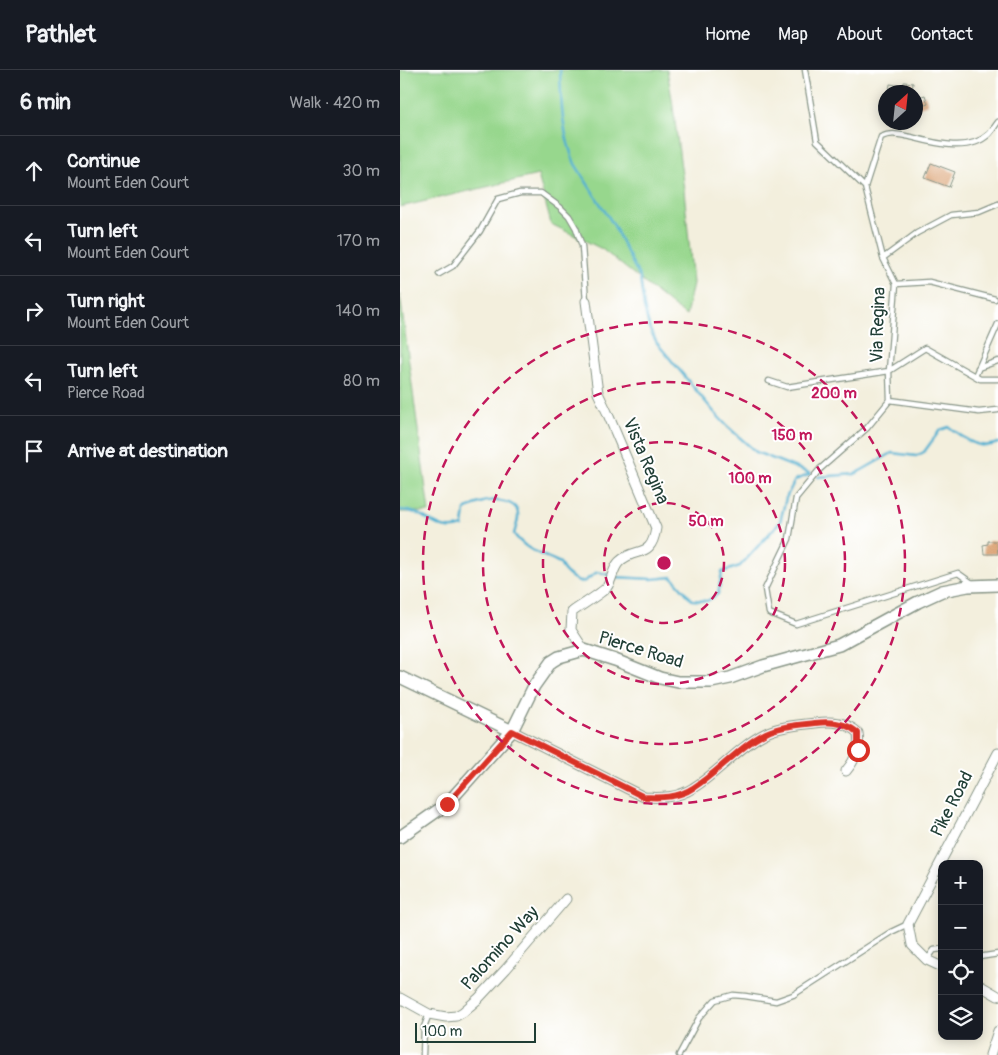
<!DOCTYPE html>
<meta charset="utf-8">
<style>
:root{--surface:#171b24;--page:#20242c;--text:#f1f3f6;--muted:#9ea1a6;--line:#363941}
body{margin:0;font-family:Pangolin,sans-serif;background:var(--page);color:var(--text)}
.controls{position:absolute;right:15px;bottom:15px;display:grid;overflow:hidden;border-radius:10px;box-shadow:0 2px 12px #0003}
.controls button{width:45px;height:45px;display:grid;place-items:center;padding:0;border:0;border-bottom:1px solid var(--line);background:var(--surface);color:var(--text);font:25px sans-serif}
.compass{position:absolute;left:478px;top:15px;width:45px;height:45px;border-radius:50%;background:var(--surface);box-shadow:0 2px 12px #0003;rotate:27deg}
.scale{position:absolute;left:15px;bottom:12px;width:121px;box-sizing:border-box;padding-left:5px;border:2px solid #1f3d34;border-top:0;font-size:14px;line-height:18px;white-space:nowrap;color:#1f3d34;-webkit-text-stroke:4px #fff;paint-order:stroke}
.stop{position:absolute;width:15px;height:15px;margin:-11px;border:4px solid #d93025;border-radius:50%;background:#fff}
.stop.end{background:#d93025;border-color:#fff;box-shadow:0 1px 5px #0008}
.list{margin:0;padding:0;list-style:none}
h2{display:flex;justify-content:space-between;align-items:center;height:65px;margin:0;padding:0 20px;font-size:21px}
h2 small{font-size:16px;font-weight:400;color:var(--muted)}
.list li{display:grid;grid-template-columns:32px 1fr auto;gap:15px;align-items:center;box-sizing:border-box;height:70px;padding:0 20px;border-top:1px solid var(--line)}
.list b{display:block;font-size:19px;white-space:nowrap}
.list p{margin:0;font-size:16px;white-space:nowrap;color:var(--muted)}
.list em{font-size:16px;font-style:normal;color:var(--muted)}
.icon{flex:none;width:28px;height:28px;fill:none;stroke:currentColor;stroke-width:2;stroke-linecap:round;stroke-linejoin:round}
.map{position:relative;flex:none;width:598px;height:985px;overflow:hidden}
header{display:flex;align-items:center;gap:30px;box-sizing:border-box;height:70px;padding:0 25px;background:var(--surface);border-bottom:1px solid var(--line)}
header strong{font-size:24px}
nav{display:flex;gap:28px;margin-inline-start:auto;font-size:18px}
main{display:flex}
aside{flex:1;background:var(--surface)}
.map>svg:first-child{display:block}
.green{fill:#97d78d;stroke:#5b8a60}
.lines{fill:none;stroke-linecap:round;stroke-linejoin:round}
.stream{stroke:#52b1d1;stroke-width:2.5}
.building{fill:#d99f6e}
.service-casing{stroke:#899688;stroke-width:7}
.minor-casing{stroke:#899688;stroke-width:11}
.tertiary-casing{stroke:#899688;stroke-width:14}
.service{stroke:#fff;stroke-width:4.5}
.minor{stroke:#fff;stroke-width:9}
.tertiary{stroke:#fff;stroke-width:11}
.route{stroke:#d93025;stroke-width:6}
.ring{fill:none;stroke:#c2185b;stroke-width:2.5;stroke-dasharray:9 6}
.labels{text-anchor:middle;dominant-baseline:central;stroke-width:4;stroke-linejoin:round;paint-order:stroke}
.street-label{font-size:18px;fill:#1f3d34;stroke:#fff}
.centre{fill:#c2185b;stroke:#fff;stroke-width:2.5}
.ring-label{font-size:15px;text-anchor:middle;font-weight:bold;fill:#c2185b;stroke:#fff;stroke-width:4;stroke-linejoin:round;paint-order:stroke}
</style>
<header>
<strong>Pathlet</strong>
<nav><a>Home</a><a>Map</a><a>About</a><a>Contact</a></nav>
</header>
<main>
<aside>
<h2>6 min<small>Walk · 420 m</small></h2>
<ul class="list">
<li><svg class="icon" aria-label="ahead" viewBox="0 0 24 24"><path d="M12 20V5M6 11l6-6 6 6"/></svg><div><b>Continue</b><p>Mount Eden Court</p></div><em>30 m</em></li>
<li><svg class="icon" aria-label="left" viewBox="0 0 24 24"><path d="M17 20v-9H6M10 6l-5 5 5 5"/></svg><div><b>Turn left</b><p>Mount Eden Court</p></div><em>170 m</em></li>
<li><svg class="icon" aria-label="right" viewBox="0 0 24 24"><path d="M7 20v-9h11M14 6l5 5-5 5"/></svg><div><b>Turn right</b><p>Mount Eden Court</p></div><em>140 m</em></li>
<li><svg class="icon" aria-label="left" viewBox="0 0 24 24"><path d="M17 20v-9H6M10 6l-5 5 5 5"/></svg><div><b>Turn left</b><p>Pierce Road</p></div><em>80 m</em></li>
<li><svg class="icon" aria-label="arrive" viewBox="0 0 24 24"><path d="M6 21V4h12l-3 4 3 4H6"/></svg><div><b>Arrive at destination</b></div></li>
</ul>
</aside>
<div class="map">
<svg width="598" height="985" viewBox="0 0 598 985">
<rect width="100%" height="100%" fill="#fff"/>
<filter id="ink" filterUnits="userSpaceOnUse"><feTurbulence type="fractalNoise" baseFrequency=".02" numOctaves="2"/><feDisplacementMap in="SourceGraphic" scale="10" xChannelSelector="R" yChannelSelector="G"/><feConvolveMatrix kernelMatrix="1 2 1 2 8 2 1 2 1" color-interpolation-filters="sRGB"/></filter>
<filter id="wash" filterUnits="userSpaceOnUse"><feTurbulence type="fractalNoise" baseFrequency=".0096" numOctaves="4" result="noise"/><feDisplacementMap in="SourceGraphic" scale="20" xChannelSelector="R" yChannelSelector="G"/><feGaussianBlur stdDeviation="1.12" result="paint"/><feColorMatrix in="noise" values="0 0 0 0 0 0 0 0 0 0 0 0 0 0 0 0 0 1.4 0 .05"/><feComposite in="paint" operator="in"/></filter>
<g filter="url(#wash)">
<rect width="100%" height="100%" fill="#f3efdd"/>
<path class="green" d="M0 0H267L272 29 284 120 293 213 286 246 202 179 151 154 138 105 0 137Z
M0 225 29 442H0Z"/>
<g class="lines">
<path class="stream" d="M160 0C161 33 162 63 175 94L213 154 240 208 244 237 250 260 257 273 314 342 328 357 356 382 409 403
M418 407 455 404 492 383 516 386 524 382 540 360 549 357C564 368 577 381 598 373
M0 440C28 440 35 466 63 456L65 440C70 438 75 434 80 433 90 429 117 429 118 444 119 450 115 459 114 464 125 480 143 485 160 493 163 502 171 507 179 512L185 511 197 502 210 505
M215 507 252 509 272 507 292 530 307 531 318 524 322 502 340 496 380 452 386 428 395 410 411 404"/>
</g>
<g id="blocks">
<path class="building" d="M504 12 513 13 512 22H489L490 14 503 16Z
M525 25 528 34 516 38V28Z
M531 93 555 102 549 117 525 108Z
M588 471H597L598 484H584L583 475 588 474Z"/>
</g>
</g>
<g filter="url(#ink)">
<use href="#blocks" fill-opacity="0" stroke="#899688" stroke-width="1"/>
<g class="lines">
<defs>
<path id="service" d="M405 0 417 71 465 117 483 188 496 214 489 301 490 330 467 358 420 399 396 428 389 469 365 519 369 543 396 554 558 503 572 513
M465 117 481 67C491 62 500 65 511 67 534 73 569 83 589 64 592 61 595 56 598 52
M483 188 517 163 551 145 579 142 598 134
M39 204 53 196 80 161 98 129 120 123H141L160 137 169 146 176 158 182 176 186 231
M496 214 529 212 595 229
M578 298 598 291
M575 306 598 254
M369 311 387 317 489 301 525 278 580 309H598
M490 330 579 342 598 340
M579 887 598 884
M527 890 534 880 542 879
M23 985 24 957 29 944
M279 985 299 948 315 930 333 925 345 926 376 931 393 925 491 862 508 854"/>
<path id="minor" d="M184 580 171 560 172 542C180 536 202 523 207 517 212 510 213 498 219 492 236 475 251 491 256 458L207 342 198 323 186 231
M112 661 244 727C261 728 278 728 293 718 319 702 338 677 366 663 380 656 399 655 415 653 430 651 446 651 458 663 460 678 456 689 446 701
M542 897 527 890 512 875 508 854 598 683
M579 915 598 926
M0 928 29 944 46 947 56 946 63 942 78 929 106 899 166 829
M590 985 598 961"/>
<path id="tertiary" d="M0 607 112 661
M0 767 47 734 112 661 134 616 151 592 159 587 184 580 215 590 260 608 278 612H311L330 608 363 596 439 575 518 532 542 521 568 516 598 515"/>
</defs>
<use href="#service" class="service-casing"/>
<use href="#minor" class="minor-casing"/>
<use href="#tertiary" class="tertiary-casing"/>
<use href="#service" class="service"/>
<use href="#minor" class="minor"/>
<use href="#tertiary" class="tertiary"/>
</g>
</g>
<g class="lines" filter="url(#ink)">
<path class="route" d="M47 734 112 661 244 727C261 728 278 728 293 718 319 702 338 677 366 663 380 656 399 655 415 653 430 651 446 652 458 663V680"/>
</g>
<g class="ring">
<circle cx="264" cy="493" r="60"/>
<circle cx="264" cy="493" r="121"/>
<circle cx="264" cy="493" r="181"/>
<circle cx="264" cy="493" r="241"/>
</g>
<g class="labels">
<g class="street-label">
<text transform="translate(478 255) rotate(-88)">Via Regina</text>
<text transform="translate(246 391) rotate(67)">Vista Regina</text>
<text transform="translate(241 580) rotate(17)">Pierce Road</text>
<text transform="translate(552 734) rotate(-63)">Pike Road</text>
<text transform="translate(100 878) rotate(-48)">Palomino Way</text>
</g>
</g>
<circle cx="264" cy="493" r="8" class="centre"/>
<g class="ring-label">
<text x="434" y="328">200 m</text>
<text x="392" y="370">150 m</text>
<text x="350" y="413">100 m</text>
<text x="306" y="456">50 m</text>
</g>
</svg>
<div class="controls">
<button>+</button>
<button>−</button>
<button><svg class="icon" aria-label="locate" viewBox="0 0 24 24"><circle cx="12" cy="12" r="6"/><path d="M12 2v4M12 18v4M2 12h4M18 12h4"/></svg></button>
<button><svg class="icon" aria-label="layers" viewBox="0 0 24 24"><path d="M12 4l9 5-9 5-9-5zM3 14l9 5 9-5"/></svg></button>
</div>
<svg class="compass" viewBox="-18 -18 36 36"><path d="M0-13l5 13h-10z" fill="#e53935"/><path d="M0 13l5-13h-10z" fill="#9ea1a6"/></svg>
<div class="scale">100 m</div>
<div class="stop" style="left:458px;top:680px"></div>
<div class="stop end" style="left:47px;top:734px"></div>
</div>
</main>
